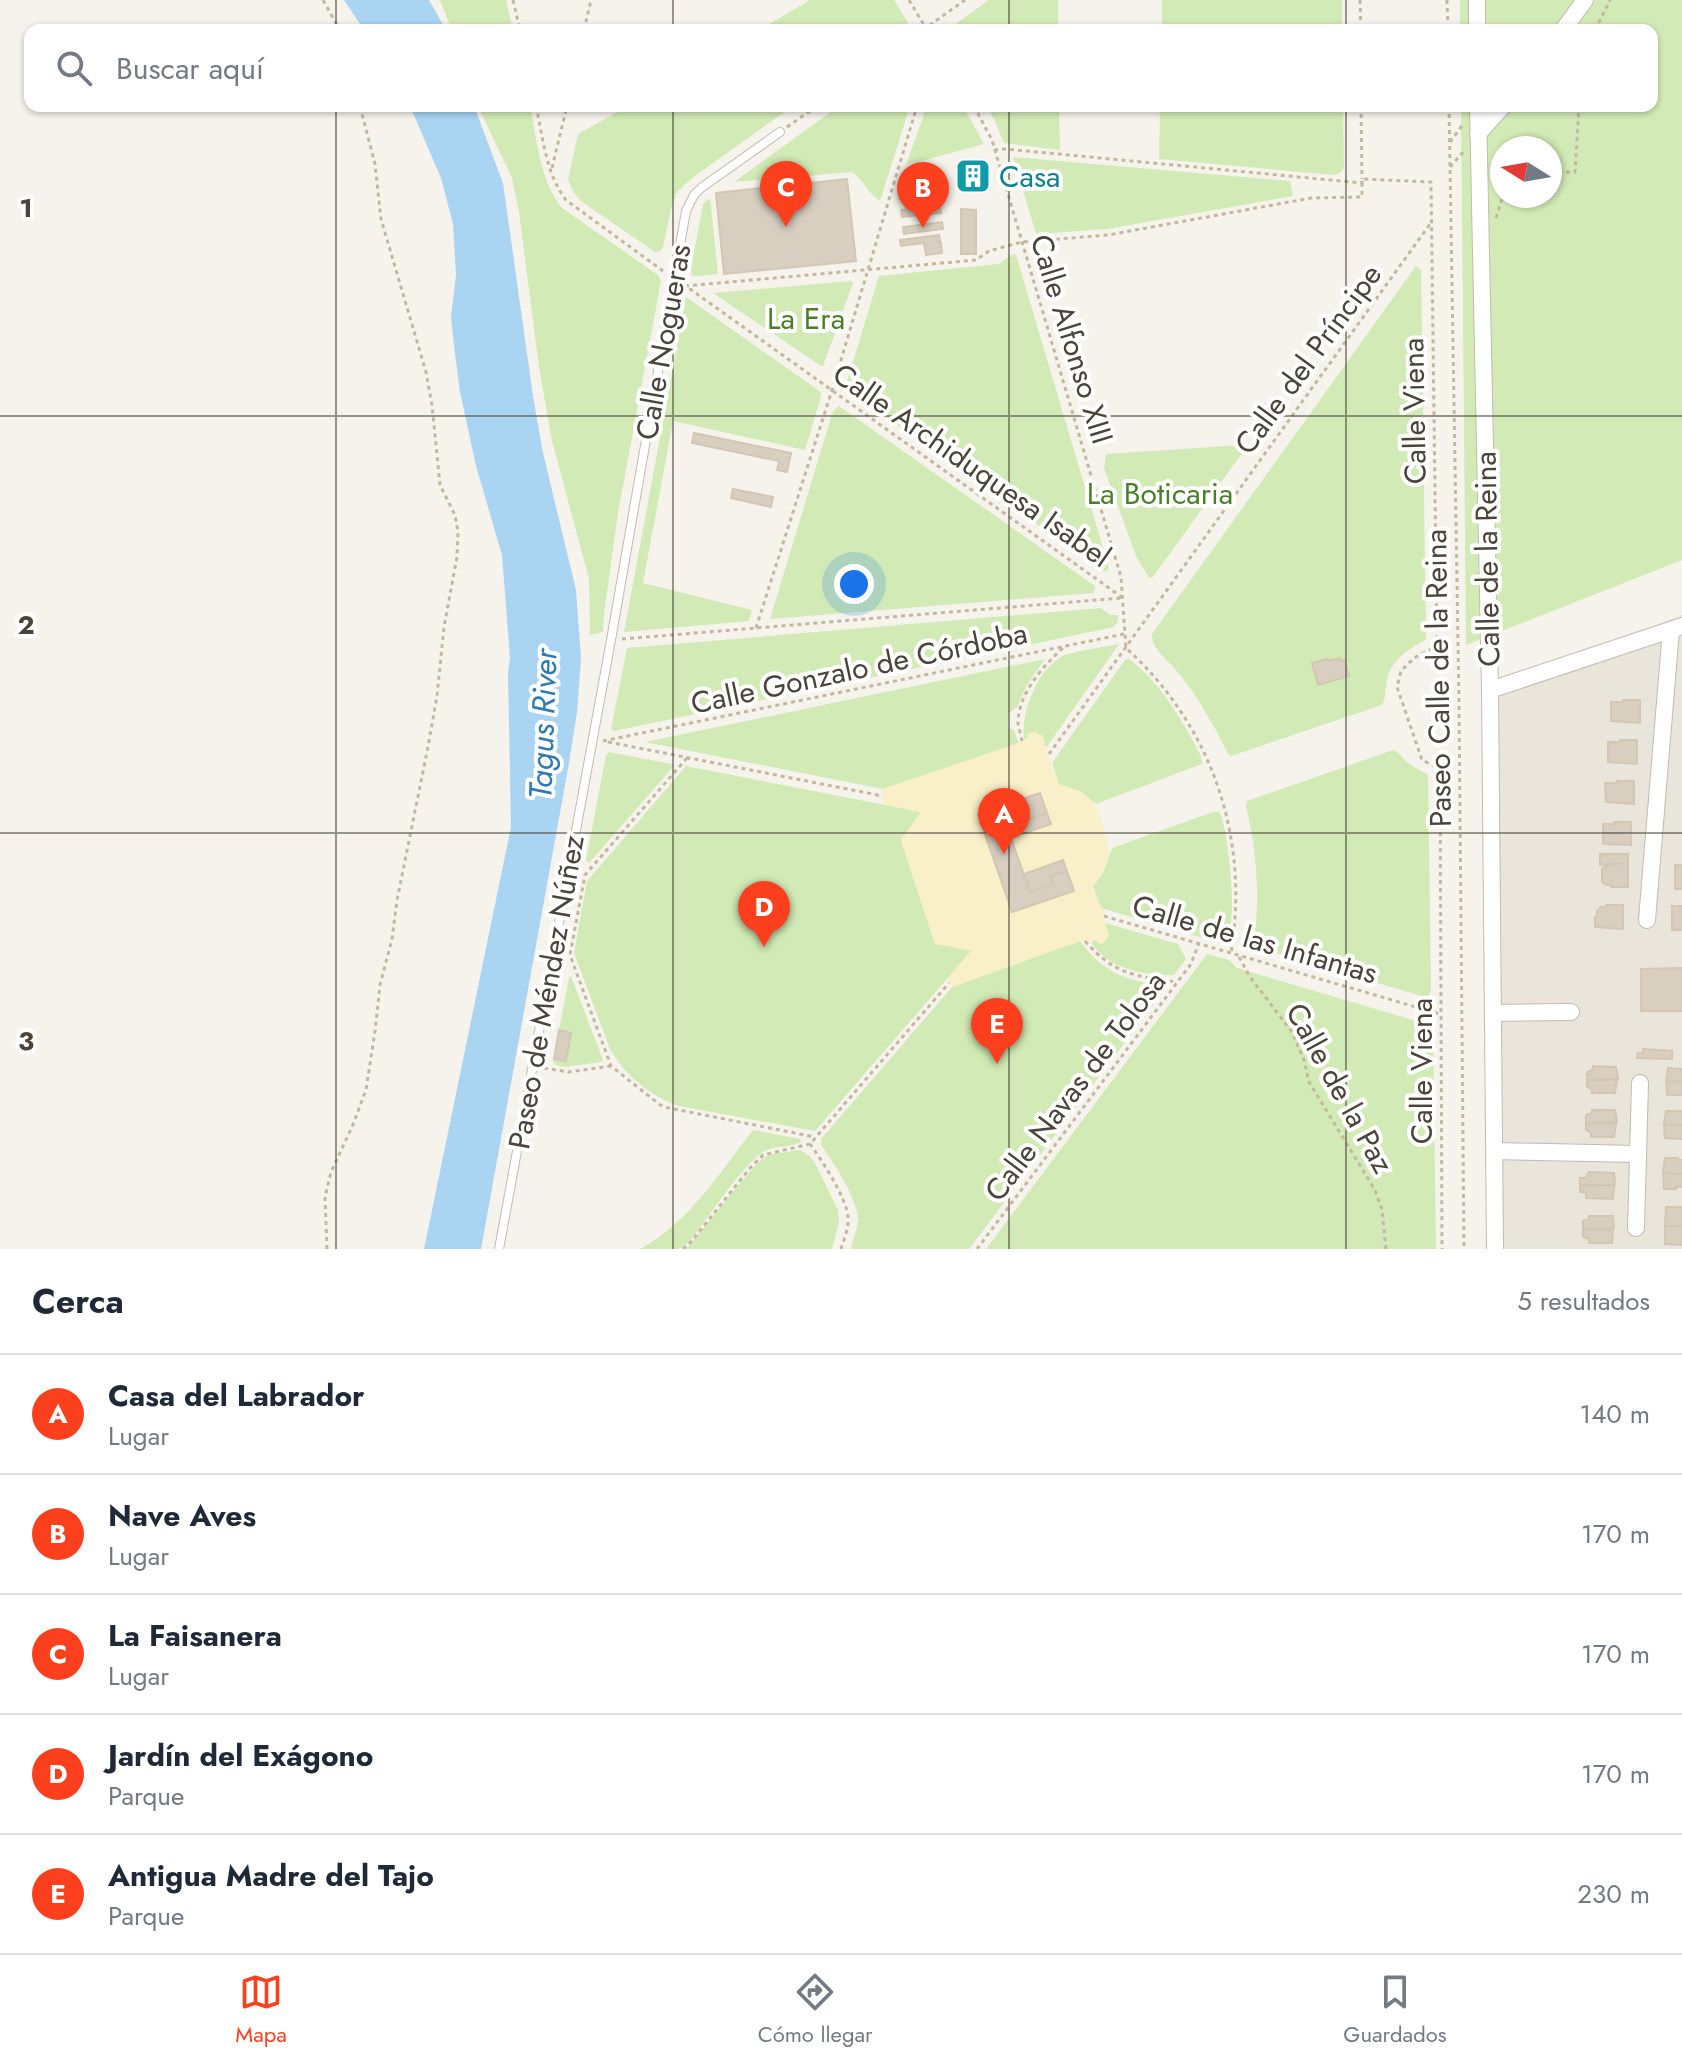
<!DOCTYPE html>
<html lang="es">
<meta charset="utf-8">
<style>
:root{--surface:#fff;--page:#f6f6f7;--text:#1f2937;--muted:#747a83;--line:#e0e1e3;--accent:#fc3f1d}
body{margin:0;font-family:Jost,sans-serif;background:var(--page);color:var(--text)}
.compass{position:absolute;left:1490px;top:136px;width:72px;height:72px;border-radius:50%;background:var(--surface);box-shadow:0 2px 6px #0004;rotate:281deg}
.you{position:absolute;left:854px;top:584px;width:28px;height:28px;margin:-20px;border:6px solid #fff;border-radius:50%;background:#1a73e8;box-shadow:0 0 0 12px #1a73e833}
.badge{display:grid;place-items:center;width:52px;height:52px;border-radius:50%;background:var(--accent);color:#fff;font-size:26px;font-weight:700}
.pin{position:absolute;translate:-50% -66px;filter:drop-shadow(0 2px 4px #0008)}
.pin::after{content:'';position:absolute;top:42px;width:28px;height:24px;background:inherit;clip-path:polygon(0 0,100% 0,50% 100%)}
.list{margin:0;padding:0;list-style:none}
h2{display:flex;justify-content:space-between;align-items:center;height:104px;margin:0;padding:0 32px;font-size:34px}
h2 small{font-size:26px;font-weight:400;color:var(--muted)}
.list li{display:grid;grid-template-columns:52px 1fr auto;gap:24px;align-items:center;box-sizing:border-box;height:120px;padding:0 32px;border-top:2px solid var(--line)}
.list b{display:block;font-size:30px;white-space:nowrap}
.list p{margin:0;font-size:26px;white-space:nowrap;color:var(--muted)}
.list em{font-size:26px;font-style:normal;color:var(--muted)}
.icon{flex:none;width:44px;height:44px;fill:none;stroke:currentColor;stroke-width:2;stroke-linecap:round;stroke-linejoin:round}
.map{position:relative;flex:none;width:1682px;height:1249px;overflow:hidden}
.search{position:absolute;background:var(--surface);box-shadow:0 2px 6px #0004;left:24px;right:24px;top:24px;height:88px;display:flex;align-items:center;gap:20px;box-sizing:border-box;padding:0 28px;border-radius:16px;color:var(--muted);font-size:30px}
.sheet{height:704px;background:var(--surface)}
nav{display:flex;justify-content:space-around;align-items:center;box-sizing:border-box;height:112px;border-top:2px solid var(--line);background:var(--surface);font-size:22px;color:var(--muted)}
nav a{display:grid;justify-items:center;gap:4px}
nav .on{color:var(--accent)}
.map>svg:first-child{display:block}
.residential{fill:#eae5da}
.green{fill:#d2eab5;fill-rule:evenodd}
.sand{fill:#f9efc9}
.water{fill:#a9d4f2}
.building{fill:#d8cfc1;stroke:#d3c7b4;stroke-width:2}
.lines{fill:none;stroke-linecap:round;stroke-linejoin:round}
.lane-casing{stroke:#c2bbae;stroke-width:10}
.street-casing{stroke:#c2bbae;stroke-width:18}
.path{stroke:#c4b79f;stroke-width:3;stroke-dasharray:4 4;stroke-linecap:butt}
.lane{stroke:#fff;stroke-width:8}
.street{stroke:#fff;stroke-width:16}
.grid{fill:none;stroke:#4b4439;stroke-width:2;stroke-opacity:0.55}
.labels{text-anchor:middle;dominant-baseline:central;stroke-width:8;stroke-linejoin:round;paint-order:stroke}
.culture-label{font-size:30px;fill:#0d838f;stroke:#fff;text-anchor:start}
.park-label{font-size:30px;fill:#4a7f2a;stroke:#fff}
.street-label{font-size:30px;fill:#4b4439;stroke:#fff}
.water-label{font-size:32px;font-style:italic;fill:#2e7ab2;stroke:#fff}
.grid-label{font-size:26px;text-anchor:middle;font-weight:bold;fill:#4b4439;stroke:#fff;stroke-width:8;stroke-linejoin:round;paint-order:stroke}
</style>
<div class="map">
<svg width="1682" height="1249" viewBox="0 0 1682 1249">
<rect width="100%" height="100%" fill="#f6f3ec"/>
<path class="residential" d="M1682 615V1249H1495L1490 690Z"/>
<path class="green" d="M440 0H506L513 30H452Z
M810 0H894L908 23 899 30H759Z
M989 0H1058V30H947Z
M1162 0H1342V30H1162Z
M1460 0H1682V560L1466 645 1461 106H1652V30H1460ZM1502 148H1550V196H1502Z
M478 106H530C537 140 540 181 562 208L658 275 661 281 618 513 604 614 603 632 590 635 589 579 552 441 539 367 519 212 512 178Z
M628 106H793L692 178 677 192 672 205 663 247 660 251 655 252 581 201 574 193 568 180 578 134Z
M839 106H910L880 201C866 192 866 182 852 172L734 182Z
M927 106H963L984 144 906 165Z
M986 106H1059L1060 150 1004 143 995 121Z
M1160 106H1343L1344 168 1340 173 1334 175 1159 159Z
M1013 157 1290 181 1293 196 1107 229 1036 234Z
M710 198 718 274 696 276 692 275 691 269 703 204Z
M1013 254 1016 255 1109 568 1107 571H1103L845 388 879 276 999 264Z
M1416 266 1421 270 1426 639C1409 650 1392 658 1387 680 1385 689 1386 698 1382 705L1231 756 1228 754C1213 724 1197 694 1175 669 1166 659 1151 648 1152 634Z
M852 281 853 283 823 366H821L713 293Z
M686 297 818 390 821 392 820 400 805 450 673 421 643 583 752 610 749 621 624 632Z
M839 406 1095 586 1094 593 770 619 833 411Z
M1243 445 1245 449 1153 577 1149 578 1136 556 1104 468 1106 454Z
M1101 608 1110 615H1118V621L1114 627 614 731 611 729 627 648Z
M1119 644 1046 748 1042 735 1024 739C1021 712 1037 669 1063 656 1073 651 1106 647 1119 644Z
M1045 659 1027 685 1017 707 1009 713 1008 728 1014 730 1019 743 883 789 645 742Z
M1129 659C1160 682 1183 721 1201 756L1202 764 1096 804 1079 791 1059 784 1052 763 1125 660Z
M1393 750C1400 753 1401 757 1407 762 1413 768 1422 770 1428 775L1431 990 1429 995 1425 997 1258 948 1254 942C1260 897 1257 851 1246 807L1247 801Z
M609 752 672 764 674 766 589 863 586 860 606 755Z
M686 766 921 812 901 840 935 944 972 950 815 1131 679 1106C651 1097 624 1074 610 1049L574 953 587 881Z
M1213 812H1219L1222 817C1228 842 1240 923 1224 943H1220L1101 908 1093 886 1103 873 1112 848Z
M1105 923 1178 944 1186 959 1174 975C1145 976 1107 969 1091 942L1109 935Z
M1080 941C1103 972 1125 981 1163 985L1166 988 969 1249H851C853 1239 858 1228 858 1218 857 1199 833 1161 821 1145V1139L952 987Z
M1207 954 1229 960 1237 968 1433 1026 1436 1249H986Z
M571 976 603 1060 601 1062 564 1067 555 1065 553 1061 569 978Z
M753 1130 800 1139 801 1142C790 1148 777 1145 765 1151 746 1160 705 1222 689 1242L679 1249H640C689 1223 720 1172 753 1130Z
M800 1150 810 1156 816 1165 838 1210 839 1222 832 1249H686L751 1170 763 1158 772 1154Z"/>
<path class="sand" d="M1031 732H1036L1039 735 1042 734C1047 750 1052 769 1059 784 1088 793 1094 797 1103 826 1112 855 1111 861 1093 886L1099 905 1103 908 1105 923 1109 935 1103 944 1098 943 1095 939 1090 942 1080 941 952 987 946 980 971 951 935 944 901 840 921 812 882 804 883 789 1019 743 1027 739V735Z"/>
<path class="water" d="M344 0H429L446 30H364Z
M410 106H474L503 183 533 396 543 453 576 590 581 659 577 712 569 763 481 1249H424L511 827 508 672 510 658 502 555 476 466 460 392 455 354 451 317 456 275 453 224 441 178Z"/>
<path class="building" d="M962 166H985L984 190 976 189V186H970L969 189H961Z
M935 171 936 178 904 182 903 175Z
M847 179 856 261 724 274 716 193Z
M937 187 939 194 900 199 899 192Z
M940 205 941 213 902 217 901 210Z
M961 209 976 210V254H961Z
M942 222 943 229 904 234 903 227Z
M939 235 940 241H938L939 243H941L942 253 926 255 924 243 901 246 900 240Z
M694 433 791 453 787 472 777 470 779 461 692 443Z
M733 489 773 497 771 507 731 498Z
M1340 658 1341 661 1344 660 1349 676 1318 685 1312 663 1328 659 1329 661Z
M1623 700H1640V723L1611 721V702H1623Z
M1620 740H1637V764L1608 762V742H1620Z
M1617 781H1634V804L1606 802 1605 783H1617Z
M1040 793 1047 813 1007 827 1011 838 1030 892 1053 884 1050 876 1067 871 1074 891 1012 912 978 814Z
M1047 813 1051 824 1011 838 1007 827Z
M1614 822H1631V845L1603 844V824H1614Z
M1600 854H1628V863L1600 865Z
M1063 860 1067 871 1050 876 1053 884 1030 892 1024 874Z
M1628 863V887H1611V885H1606L1602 882V869L1606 866 1611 865V864Z
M1675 865H1682V889H1675Z
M1606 905H1623V929L1595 927V917H1597V911L1601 907H1606Z
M1672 906H1682V930H1672Z
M1682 968V1011H1641V969Z
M559 1030 571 1033 566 1061 554 1059Z
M1643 1049 1672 1051V1059L1637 1058 1638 1053H1643Z
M1593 1066 1616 1067 1618 1079 1587 1080V1072L1593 1070Z
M1668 1068 1682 1069V1082L1666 1081Z
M1587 1080H1617L1615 1093H1592V1089L1587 1087Z
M1666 1081 1682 1082V1095H1667Z
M1592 1110H1615L1617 1122 1586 1123V1115L1592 1113Z
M1666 1111H1682V1125H1664Z
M1586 1123 1616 1124 1614 1137H1591V1133L1586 1130Z
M1664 1125H1682V1139L1665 1138Z
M1665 1158H1678V1160H1682V1174L1663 1173Z
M1589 1172 1614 1173 1615 1185H1580V1178H1586Z
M1663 1173 1682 1174V1187L1676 1186V1189H1664Z
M1580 1185 1614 1186 1613 1199 1586 1198V1192H1580Z
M1666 1207H1682V1226H1665Z
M1589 1216H1613L1614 1228 1583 1229V1221L1589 1219Z
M1665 1226H1682V1245L1665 1244Z
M1583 1229 1613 1230 1612 1243H1589V1239L1583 1237Z"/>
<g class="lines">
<defs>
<path id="lane" d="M499 1249 611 640 686 211 694 195 701 188 780 132"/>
<path id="street" d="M1477 0V30
M1563 30 1585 0
M1478 106 1490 690 1495 1249
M1478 134 1503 106
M1490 690 1682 626
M1647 920 1671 630
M1494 1013 1571 1012
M1494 1151 1638 1154
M1636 1228 1640 1083"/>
</defs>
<use href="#lane" class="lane-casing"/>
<use href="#street" class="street-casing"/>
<path class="path" d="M323 0 340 30
M513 0 520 30
M909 0 927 30
M1360 0 1361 30
M1447 0 1448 30
M584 30 591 0
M923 30 965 0
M1595 30 1610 0
M536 106C543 138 546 174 566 200L663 271
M974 106 992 140 1121 577 1126 648C1212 726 1250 838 1231 953
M1361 106 1362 179
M1449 106 1459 702 1464 1249
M787 127 817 106
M1450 142 1461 127 1462 122
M994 150 1006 149 1362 183V179L1431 182 1437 646 1414 658 1401 671 1397 687 1422 760 1440 769 1442 1249
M1450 167 1463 152
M552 168 567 106
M1550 173 1575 172 1579 106
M1496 218 1503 196
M683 284 1123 598
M685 286 976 260 989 251 1022 242 1108 235 1311 198 1362 197V183
M756 628 832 390 917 106
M622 639 1121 598
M603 741 1124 634
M1022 741C1021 736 1019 729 1018 723 1018 694 1043 666 1063 648
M608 742 883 796
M1049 754 1430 224
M687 758 585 875 570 955 611 1066 659 1104 664 1107 815 1137
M1104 916 1440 1014
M1085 941C1115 975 1135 976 1177 982
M1239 957 1250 977 1292 1032 1304 1060 1309 1082 1375 1190 1382 1210 1386 1249
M544 1068 569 1072 611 1066
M327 1249 325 1197 331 1172 352 1127 366 1090 375 1031 380 985 392 939 397 900 427 752 437 696 444 627 457 557 458 532 455 515 440 485 432 405 426 372 381 219 375 164 360 106
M683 1249 690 1243 750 1168 763 1155 810 1144
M841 1249C844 1239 849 1228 848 1218 848 1200 821 1159 810 1144L949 983
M977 1249 1191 964 1199 943"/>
<use href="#lane" class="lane"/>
<use href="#street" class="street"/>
</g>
<path class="grid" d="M336 0V30M673 0V30M1009 0V30M1346 0V30M336 106V1249M673 106V1249M1009 106V1249M1346 106V1249M0 416H1682M0 833H1682"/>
<defs>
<symbol id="building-square" viewBox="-11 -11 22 22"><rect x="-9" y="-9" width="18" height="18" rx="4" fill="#0f9aa8" stroke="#fff"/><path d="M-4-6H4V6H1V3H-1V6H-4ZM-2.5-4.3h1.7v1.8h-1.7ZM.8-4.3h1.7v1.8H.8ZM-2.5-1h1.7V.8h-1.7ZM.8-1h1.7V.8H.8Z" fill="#fff"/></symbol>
</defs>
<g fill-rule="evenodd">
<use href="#building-square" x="953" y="156" width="40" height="40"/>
</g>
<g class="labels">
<g class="culture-label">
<text x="999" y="176">Casa</text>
</g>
<g class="park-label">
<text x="806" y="318">La Era</text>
<text x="1160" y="493">La Boticaria</text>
</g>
<g class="street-label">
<text transform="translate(1072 339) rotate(73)">Calle Alfonso XIII</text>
<text transform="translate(663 342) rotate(-80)">Calle Nogueras</text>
<text transform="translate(1308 359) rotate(-54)">Calle del Príncipe</text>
<text transform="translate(1414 411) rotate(-91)">Calle Viena</text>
<text transform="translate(972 465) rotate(35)">Calle Archiduquesa Isabel</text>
<text transform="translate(1487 559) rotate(-91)">Calle de la Reina</text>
<text transform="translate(859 668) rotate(-12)">Calle Gonzalo de Córdoba</text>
<text transform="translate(1438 678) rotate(-91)">Paseo Calle de la Reina</text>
<text transform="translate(1255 939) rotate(16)">Calle de las Infantas</text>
<text transform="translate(546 992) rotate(-80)">Paseo de Méndez Núñez</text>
<text transform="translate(1421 1071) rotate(-90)">Calle Viena</text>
<text transform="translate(1075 1086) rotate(-53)">Calle Navas de Tolosa</text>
<text transform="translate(1340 1088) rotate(61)">Calle de la Paz</text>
</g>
<g class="water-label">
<text transform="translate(543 724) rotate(-88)">Tagus River</text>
</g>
</g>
<g class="grid-label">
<text x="26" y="217">1</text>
<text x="26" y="634">2</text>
<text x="26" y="1050">3</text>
</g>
</svg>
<svg class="compass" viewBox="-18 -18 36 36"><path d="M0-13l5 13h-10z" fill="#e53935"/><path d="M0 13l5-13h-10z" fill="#747a83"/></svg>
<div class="you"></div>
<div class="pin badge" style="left:1004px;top:854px">A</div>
<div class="pin badge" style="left:923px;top:228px">B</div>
<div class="pin badge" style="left:786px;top:227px">C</div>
<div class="pin badge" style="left:764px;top:947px">D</div>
<div class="pin badge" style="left:997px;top:1064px">E</div>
<div class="search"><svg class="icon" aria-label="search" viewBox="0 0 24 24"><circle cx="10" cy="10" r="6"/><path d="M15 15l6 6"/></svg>Buscar aquí</div>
</div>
<section class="sheet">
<h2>Cerca<small>5 resultados</small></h2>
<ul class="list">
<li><span class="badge">A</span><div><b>Casa del Labrador</b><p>Lugar</p></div><em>140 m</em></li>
<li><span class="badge">B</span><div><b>Nave Aves</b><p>Lugar</p></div><em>170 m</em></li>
<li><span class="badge">C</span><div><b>La Faisanera</b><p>Lugar</p></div><em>170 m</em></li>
<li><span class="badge">D</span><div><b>Jardín del Exágono</b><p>Parque</p></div><em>170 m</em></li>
<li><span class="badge">E</span><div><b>Antigua Madre del Tajo</b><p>Parque</p></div><em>230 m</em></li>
</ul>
</section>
<nav>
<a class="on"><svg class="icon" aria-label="map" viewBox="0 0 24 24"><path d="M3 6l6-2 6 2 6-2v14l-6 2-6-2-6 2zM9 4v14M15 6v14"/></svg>Mapa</a>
<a><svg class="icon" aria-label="directions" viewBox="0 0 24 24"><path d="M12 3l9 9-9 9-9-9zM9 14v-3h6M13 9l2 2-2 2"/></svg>Cómo llegar</a>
<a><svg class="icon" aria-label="saved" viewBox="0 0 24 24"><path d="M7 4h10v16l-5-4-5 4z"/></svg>Guardados</a>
</nav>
